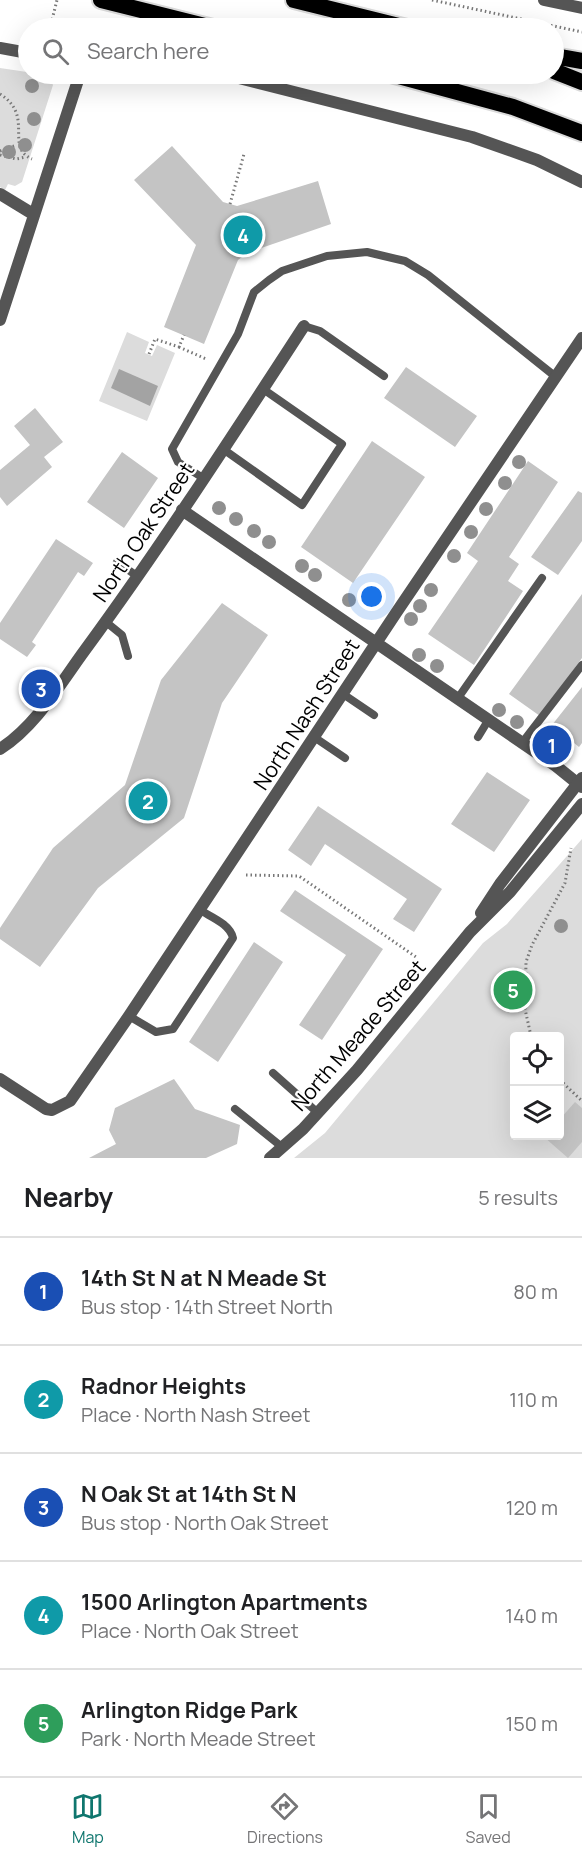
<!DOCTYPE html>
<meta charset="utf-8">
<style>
:root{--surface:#fff;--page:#f6f6f6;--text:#202124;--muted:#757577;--line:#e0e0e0;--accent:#0f766e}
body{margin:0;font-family:Manrope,sans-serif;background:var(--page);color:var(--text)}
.controls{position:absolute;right:18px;bottom:18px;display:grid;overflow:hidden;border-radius:6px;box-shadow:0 6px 24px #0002}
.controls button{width:54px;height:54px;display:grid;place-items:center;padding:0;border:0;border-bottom:2px solid var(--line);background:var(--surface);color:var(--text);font:30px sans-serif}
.you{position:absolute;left:372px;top:597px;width:21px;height:21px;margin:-15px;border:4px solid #fff;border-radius:50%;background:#1a73e8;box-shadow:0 0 0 9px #1a73e833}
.badge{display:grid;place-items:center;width:39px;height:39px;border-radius:50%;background:var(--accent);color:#fff;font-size:20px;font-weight:700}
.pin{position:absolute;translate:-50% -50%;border:3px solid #fff;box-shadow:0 2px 6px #0006}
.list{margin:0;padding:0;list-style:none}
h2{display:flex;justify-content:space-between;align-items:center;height:78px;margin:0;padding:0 24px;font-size:26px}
h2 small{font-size:20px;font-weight:400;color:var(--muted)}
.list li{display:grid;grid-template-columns:39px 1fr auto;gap:18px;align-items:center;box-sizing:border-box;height:108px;padding:0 24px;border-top:2px solid var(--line)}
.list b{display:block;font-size:22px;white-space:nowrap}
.list p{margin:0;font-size:20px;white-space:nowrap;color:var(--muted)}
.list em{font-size:20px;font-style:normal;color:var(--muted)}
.icon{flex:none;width:33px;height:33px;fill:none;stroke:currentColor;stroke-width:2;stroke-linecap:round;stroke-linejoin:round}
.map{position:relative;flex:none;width:582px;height:1158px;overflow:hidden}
.search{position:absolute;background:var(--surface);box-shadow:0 6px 24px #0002;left:18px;right:18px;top:18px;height:66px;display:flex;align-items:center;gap:15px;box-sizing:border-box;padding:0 21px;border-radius:33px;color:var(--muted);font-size:22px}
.sheet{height:618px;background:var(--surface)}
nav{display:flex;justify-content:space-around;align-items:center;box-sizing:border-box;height:84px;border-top:2px solid var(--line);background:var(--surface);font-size:16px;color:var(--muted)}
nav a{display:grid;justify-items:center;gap:3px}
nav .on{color:var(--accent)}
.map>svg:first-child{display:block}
.green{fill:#dcdcdc;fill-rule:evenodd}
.water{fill:#a3a3a3}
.building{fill:#c4c4c4}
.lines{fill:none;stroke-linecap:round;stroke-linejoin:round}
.trunk-casing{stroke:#dbdbdb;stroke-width:20}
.path{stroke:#777;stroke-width:3;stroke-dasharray:1.5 3;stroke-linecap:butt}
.service{stroke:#555;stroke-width:8}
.minor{stroke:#555;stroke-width:12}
.tertiary{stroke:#555;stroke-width:12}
.trunk{stroke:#000;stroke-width:16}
.tree{fill:#8f8f8f}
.labels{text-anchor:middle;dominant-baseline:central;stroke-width:4.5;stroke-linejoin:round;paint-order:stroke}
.street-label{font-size:21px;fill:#000;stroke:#fff}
</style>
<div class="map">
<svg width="582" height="1158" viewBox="0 0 582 1158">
<rect width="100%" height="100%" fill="#fff"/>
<path class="green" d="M0 68 47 75 53 85 22 182 15 186 8 184 5 190 0 187Z
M127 332 149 342 145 353 152 356 157 345 175 353 147 421 99 401Z
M582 839V1158H294L325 1133 483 943 507 924ZM514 1036H560V1136H514Z"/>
<path class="water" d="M119 369 158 386 150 406 111 388Z"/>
<path class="building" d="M172 146 223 202 237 206 318 181 331 224 247 253 238 260 204 344 164 327 196 245 134 180Z
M406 367 477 416 455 447 384 398Z
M35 408 63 442 44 457 52 467 7 506 0 497V470L30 445 14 426Z
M372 441 425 477 353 583 301 547Z
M122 452 158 478 124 528 87 502Z
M528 461 558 482 509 557 519 564 508 581 523 591 474 665 428 634 478 561 467 553Z
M578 491 582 493V541L558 575 531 557Z
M56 539 93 563 84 576 78 572 32 642 36 645 27 657 0 639V623Z
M582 594V658L540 716 509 694Z
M222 603 268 635 222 703 184 818 98 888 40 967 0 939V928L53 848 125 785 161 680Z
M582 687V743L579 747 552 725Z
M487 772 530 800 494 852 451 824Z
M318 806 442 889 414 932 393 919 407 899 325 844 311 866 288 850Z
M295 890 383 949 322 1040 299 1025 346 955 280 911Z
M254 942 283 962 218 1062 189 1042Z
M174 1079 195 1109 240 1125 237 1144 206 1158H89L116 1144 109 1130 115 1108Z
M575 1102 582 1108V1142L568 1158 544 1137 560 1136V1119Z"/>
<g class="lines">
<defs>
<path id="trunk" d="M101 0 213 28
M294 0 407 28
M554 56 582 61
M554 71 582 82
M391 74 513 107 582 133"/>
</defs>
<use href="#trunk" class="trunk-casing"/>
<path class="path" d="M432 0 582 32
M50 28 57 0
M0 94C35 116 4 147 32 159
M0 151 17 145
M0 155 16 159 26 157
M230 204 244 154
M179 347 206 359
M149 354 155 339 179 347 184 335
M246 875 299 876 416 957
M531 1036 525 1009 526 962 532 945 565 883 571 848
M560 1080 582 1101"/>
<path class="service" d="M304 326 320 331 384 376
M223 449 302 505 342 444 263 389
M203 478 178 462 172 449 238 334 254 292 269 280 282 271 327 256 367 252 405 261 428 275 556 377
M117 562 137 576
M106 622 122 635 128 656
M343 694 374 715
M458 698 542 578
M314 737 345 758
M478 737 489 719
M522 743 582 665
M129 1016 156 1032 173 1029 233 938C230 924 211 917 200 910
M273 1073 318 1113
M235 1109 282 1147"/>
<path class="minor" d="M0 194 33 214
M0 320 80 74
M182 510 556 766 582 787
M0 749C36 726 60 684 85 650 162 545 233 435 304 326
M0 1079 46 1109 52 1110 70 1101 129 1016 396 613 582 338"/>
<path class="tertiary" d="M544 0 582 8
M0 48 28 53
M223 74 472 137 537 160 582 182
M481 913 500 884 582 778
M270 1158 303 1129 357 1070 470 932 510 892 582 804"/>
<use href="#trunk" class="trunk"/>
</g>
<g class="tree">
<circle cx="32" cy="86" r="7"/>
<circle cx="34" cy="119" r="7"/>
<circle cx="25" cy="145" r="7"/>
<circle cx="9" cy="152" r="7"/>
<circle cx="519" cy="462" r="7"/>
<circle cx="505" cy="483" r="7"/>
<circle cx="219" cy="508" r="7"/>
<circle cx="486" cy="509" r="7"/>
<circle cx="236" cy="519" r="7"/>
<circle cx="254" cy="531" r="7"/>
<circle cx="471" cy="532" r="7"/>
<circle cx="269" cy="542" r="7"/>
<circle cx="454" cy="556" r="7"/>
<circle cx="302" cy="566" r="7"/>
<circle cx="315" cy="575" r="7"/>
<circle cx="431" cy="590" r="7"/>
<circle cx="349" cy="600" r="7"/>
<circle cx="420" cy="606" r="7"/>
<circle cx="411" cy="619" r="7"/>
<circle cx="419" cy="655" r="7"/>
<circle cx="437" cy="666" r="7"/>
<circle cx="499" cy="710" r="7"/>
<circle cx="517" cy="722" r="7"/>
<circle cx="543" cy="741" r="7"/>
<circle cx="561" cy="926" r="7"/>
</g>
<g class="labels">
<g class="street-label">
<text transform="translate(143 532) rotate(-56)">North Oak Street</text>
<text transform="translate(306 714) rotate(-57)">North Nash Street</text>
<text transform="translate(358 1035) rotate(-49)">North Meade Street</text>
</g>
</g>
</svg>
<div class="controls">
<button><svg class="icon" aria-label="locate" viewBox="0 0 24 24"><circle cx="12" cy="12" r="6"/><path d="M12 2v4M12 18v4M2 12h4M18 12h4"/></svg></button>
<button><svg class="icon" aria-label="layers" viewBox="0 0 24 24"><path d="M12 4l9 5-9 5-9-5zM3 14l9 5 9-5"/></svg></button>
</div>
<div class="you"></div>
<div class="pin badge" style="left:552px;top:745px;background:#1a4fb4">1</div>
<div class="pin badge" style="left:148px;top:801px;background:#0f9aa8">2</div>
<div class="pin badge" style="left:41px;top:689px;background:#1a4fb4">3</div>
<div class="pin badge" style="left:243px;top:235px;background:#0f9aa8">4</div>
<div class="pin badge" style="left:513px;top:990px;background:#2e9e5b">5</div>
<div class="search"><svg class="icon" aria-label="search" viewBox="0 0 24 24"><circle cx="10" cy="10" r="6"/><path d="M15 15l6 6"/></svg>Search here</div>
</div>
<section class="sheet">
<h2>Nearby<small>5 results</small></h2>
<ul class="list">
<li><span class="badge" style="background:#1a4fb4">1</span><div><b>14th St N at N Meade St</b><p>Bus stop · 14th Street North</p></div><em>80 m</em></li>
<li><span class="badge" style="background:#0f9aa8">2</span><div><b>Radnor Heights</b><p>Place · North Nash Street</p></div><em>110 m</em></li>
<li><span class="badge" style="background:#1a4fb4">3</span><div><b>N Oak St at 14th St N</b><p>Bus stop · North Oak Street</p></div><em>120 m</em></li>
<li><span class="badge" style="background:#0f9aa8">4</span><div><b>1500 Arlington Apartments</b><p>Place · North Oak Street</p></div><em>140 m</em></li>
<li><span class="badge" style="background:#2e9e5b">5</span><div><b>Arlington Ridge Park</b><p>Park · North Meade Street</p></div><em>150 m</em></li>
</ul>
</section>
<nav>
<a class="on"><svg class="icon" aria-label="map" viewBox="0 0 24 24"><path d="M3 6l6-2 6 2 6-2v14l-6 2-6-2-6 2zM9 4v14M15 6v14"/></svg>Map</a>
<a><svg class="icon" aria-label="directions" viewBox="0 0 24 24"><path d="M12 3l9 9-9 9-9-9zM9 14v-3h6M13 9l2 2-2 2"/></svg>Directions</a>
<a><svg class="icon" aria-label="saved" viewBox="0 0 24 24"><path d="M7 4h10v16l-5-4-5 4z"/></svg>Saved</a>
</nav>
